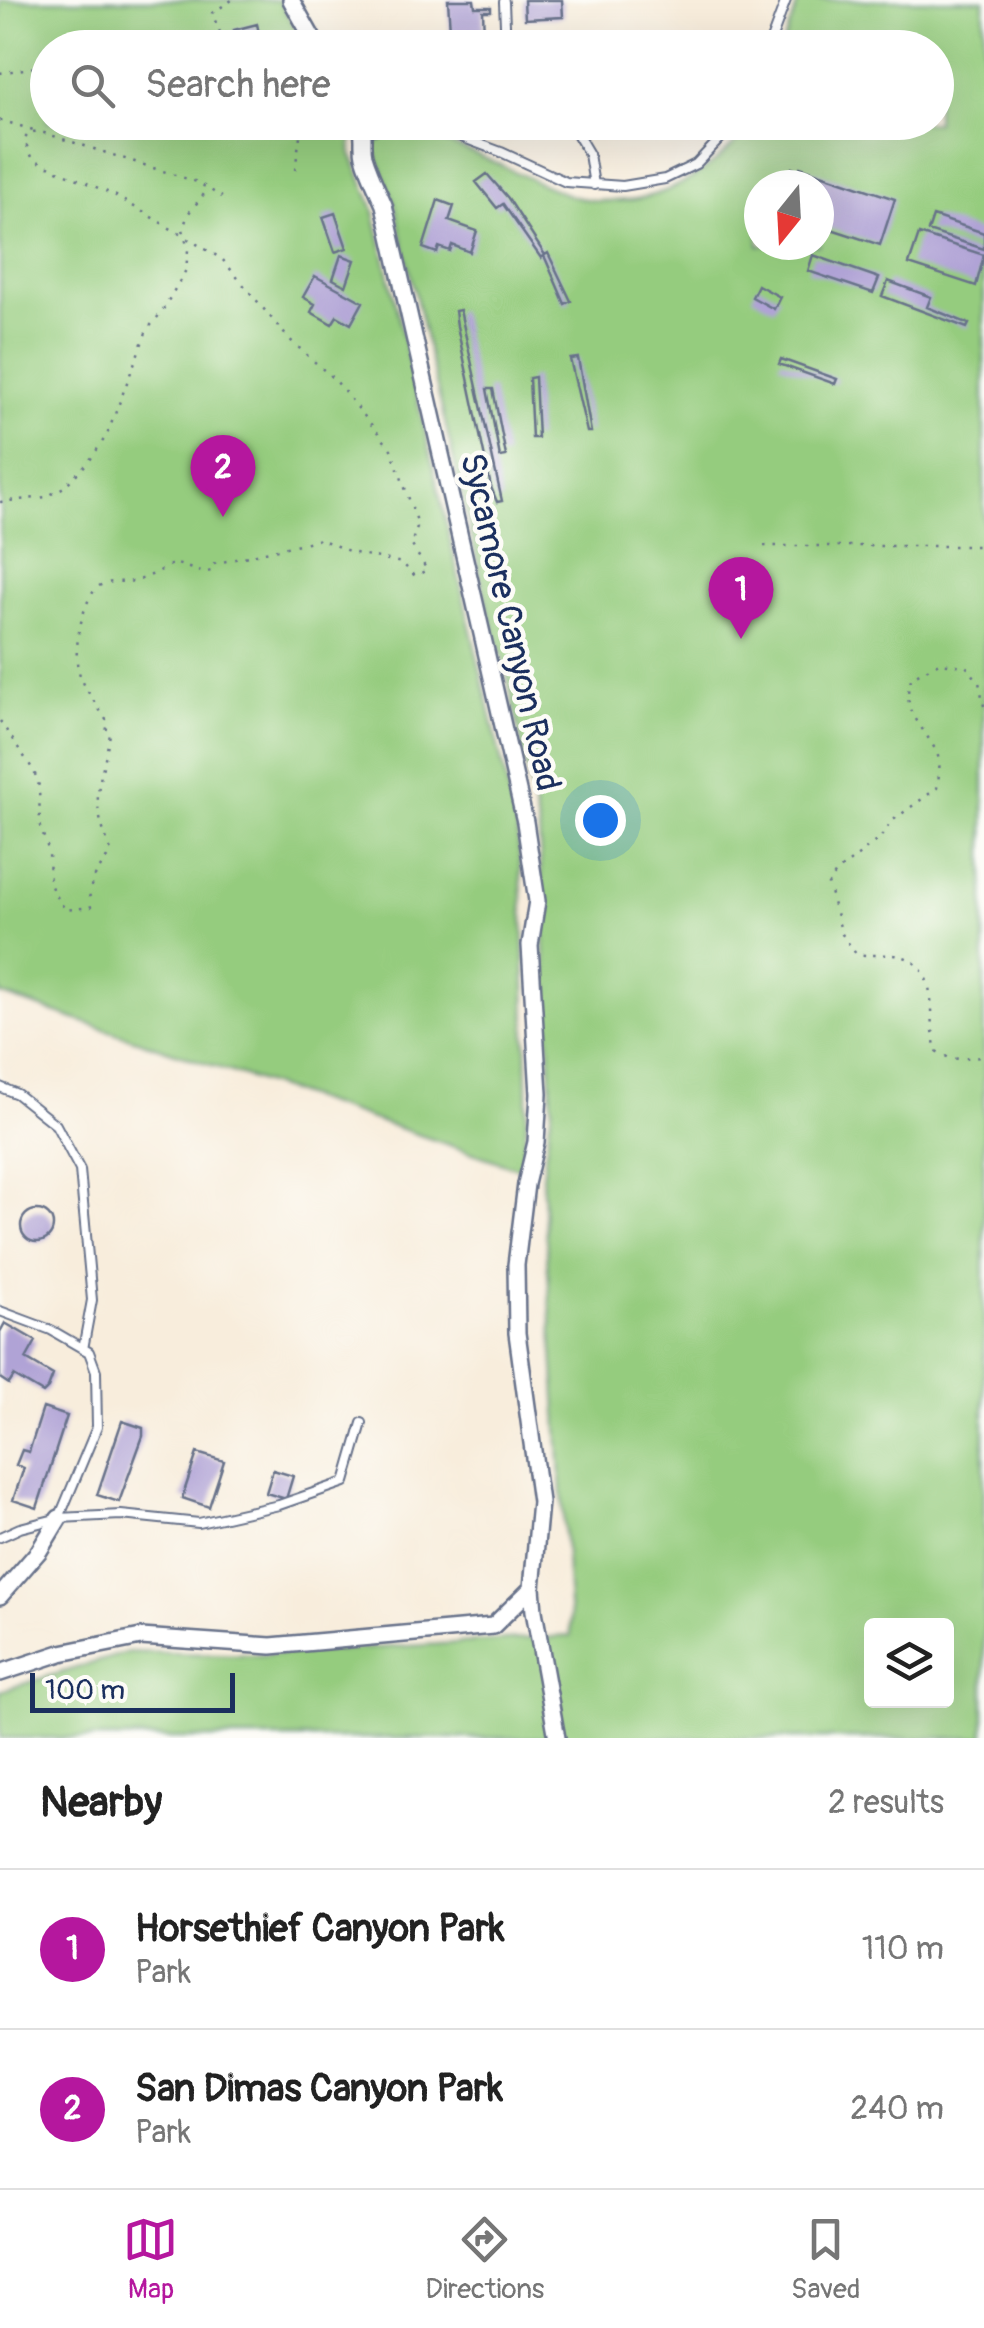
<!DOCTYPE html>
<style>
:root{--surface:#fff;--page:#f2f2f2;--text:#222;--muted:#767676;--line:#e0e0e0;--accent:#b5179e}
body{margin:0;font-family:Pangolin,sans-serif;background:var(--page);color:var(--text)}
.controls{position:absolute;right:30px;bottom:30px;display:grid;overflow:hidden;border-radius:10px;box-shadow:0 10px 40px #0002}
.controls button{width:90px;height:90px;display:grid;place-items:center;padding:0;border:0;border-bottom:2px solid var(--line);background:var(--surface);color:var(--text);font:50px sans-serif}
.compass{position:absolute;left:744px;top:170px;width:90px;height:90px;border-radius:50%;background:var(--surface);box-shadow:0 10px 40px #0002;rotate:198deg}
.scale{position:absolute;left:30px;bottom:25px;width:205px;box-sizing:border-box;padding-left:10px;border:5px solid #1b2f5e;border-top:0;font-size:28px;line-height:35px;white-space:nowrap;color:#1b2f5e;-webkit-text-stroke:8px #fdfcf7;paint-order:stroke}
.you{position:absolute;left:600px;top:820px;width:35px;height:35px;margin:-25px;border:8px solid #fff;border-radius:50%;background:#1a73e8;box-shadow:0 0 0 15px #1a73e833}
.badge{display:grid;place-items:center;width:65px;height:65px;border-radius:50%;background:var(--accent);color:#fff;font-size:32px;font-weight:700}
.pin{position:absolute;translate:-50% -82px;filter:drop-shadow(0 2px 5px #0008)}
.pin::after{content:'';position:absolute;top:52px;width:35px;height:30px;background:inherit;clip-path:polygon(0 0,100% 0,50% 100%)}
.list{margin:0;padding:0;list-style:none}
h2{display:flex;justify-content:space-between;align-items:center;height:130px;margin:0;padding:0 40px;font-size:42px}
h2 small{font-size:32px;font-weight:400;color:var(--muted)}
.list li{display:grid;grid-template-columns:65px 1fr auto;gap:30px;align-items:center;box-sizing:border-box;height:160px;padding:0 40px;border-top:2px solid var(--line)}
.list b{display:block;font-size:38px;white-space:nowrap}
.list p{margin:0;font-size:32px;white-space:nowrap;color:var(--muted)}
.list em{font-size:32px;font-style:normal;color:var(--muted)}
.icon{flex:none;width:55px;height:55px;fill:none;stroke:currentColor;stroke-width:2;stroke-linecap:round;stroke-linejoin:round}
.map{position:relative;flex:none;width:984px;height:1738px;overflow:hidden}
.search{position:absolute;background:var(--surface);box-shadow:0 10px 40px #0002;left:30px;right:30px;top:30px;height:110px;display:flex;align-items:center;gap:25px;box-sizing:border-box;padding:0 35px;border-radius:55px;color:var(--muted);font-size:38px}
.sheet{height:450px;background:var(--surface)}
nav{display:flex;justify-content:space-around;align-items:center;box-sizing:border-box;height:140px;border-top:2px solid var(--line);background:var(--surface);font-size:28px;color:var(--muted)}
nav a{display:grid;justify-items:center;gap:5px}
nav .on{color:var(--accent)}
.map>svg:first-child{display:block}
.green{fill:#95cc7e;stroke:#587e6e;stroke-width:2.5;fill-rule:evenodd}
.building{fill:#b0a3d6}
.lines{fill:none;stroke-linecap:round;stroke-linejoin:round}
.lane-casing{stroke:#68728a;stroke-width:12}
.street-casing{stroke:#68728a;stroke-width:20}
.path{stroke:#68728a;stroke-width:2.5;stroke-dasharray:2.5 8;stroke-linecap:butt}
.lane{stroke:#fff;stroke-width:8}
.street{stroke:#fff;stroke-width:15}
.labels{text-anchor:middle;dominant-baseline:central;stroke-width:9;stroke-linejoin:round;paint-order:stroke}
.street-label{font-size:35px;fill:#1b2f5e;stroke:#fdfcf7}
</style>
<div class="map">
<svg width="984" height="1738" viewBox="0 0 984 1738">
<rect width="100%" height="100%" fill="#fdfcf7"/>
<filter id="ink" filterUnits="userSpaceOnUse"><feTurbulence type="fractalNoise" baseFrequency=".01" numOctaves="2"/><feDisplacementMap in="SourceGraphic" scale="20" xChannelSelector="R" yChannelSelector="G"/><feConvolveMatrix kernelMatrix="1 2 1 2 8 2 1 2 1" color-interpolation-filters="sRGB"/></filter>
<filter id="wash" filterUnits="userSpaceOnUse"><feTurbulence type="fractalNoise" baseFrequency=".0048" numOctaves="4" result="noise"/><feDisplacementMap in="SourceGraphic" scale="40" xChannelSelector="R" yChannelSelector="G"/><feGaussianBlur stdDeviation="2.25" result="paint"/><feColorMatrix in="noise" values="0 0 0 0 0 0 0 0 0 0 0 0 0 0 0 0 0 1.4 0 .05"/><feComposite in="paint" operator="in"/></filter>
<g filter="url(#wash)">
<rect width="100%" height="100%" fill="#f8eddc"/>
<path class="green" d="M0 0H279L306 47 48 48V122H349L353 129 351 153 373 207 517 828C524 898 525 968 526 1038 527 1082 530 1126 520 1169L0 994Z
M799 0H984V1738H0V1691L129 1652 261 1655 571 1636 542 1176 552 1107 539 829 506 670 488 608 393 198 373 147C407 103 535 189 579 198 651 212 710 177 752 123L936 122V48L782 47ZM759 185H819V245H759ZM872 1626H946V1700H872Z"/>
<g id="blocks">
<path class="building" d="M448 0H474L475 7H491V11H483L484 35 456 38 457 45H451Z
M524 0H562L563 17 525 19Z
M257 24 259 33 252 35 254 43 238 47 234 30Z
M800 167 895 199 880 245 819 225V185H794L797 176 791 174 792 168 799 171Z
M487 174 508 198 545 255 548 253 571 301 565 304 546 260 544 256 541 258 503 204 497 208 476 182Z
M438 200 454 206 449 221 477 231 470 252 452 245 450 251 439 247 437 253 423 248Z
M335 213 347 248 335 252 323 217Z
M933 216 984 233V249L928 231Z
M919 234 984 255 976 286 909 264Z
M341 255 355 260 346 286 333 279Z
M813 255 879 278 873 293 808 271Z
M315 276 363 302 351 324 337 316 332 324 311 312 315 304 303 297Z
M888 281 931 297 927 307 969 324 967 328 882 296Z
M758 285 780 297 774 309 752 297Z
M460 310 502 501 497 502 491 487 457 326 455 311Z
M578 358 591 432H587L570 359Z
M781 359 837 379 835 384 779 364Z
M535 377 538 438H532L529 378Z
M487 389H493L506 456 500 457Z
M21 1226a16 16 0 1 1 32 0a16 16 0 1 1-32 0Z
M5 1323 36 1341 26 1359 53 1375 48 1388 43 1393 14 1376 9 1384 0 1378V1332Z
M43 1408 67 1416 37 1508 13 1500 24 1468 16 1465 22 1450 29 1452Z
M122 1421 143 1428V1436L119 1502 97 1495Z
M197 1453 224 1461 209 1507 182 1498Z
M273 1470 293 1476 286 1499 266 1493Z"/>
</g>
</g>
<g filter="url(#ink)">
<use href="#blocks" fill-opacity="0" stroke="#68728a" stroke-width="2.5"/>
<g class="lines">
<defs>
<path id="lane" d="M504 2 506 48
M768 48 786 0
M570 122 589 154 594 185
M364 132 406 123 432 126 501 152 566 182 623 186 665 179 696 164 736 122
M0 1087 17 1094 56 1125 80 1170 92 1300 83 1349
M0 1311 51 1330 89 1352 96 1371 97 1427 59 1518
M0 1537 20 1528 59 1518 121 1515 199 1523 279 1505 345 1482 362 1423"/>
<path id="street" d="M291 0 318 48
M359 122C366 134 361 143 364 156 369 173 377 189 384 205L525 822 537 901 530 945 539 1094 536 1142 526 1184 516 1265 517 1333 540 1502 532 1588 534 1611 557 1738
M0 1596 39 1551 59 1518
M0 1673 61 1653 141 1637 271 1646 493 1626 532 1588"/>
</defs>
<use href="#lane" class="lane-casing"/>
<use href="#street" class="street-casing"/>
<path class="path" d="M293 43V48
M208 48 221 35 212 13 232 0
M0 73 48 65
M0 120 37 131
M295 170 302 122
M0 502 46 497 64 487 90 460 107 435 147 330 161 313 186 270 188 250 183 229 188 214 208 189
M764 546H984
M984 706 979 682 966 666 939 663 912 677C899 706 921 724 935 749 942 761 939 775 937 788L892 821 880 838 836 873 828 885 842 934 856 954C872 957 889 952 904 957 941 971 928 1021 936 1051L951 1059 984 1057
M0 721 34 771 39 786 40 826 49 852 50 883 54 894 66 910 91 907C85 884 100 869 111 851 88 795 100 789 110 734L106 732 108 723C98 706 82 687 78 668 73 649 83 597 99 586 111 579 125 584 138 580 150 577 163 569 174 563L204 573 211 571 214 564 320 539 351 552 402 563 415 576 427 570 411 544 418 524 391 449 336 381 288 338 222 259 116 196 33 159 24 140 29 133 38 131 197 182 222 197"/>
<use href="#lane" class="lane"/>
<use href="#street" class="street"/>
</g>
</g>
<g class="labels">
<g class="street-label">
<text transform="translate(510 622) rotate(77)">Sycamore Canyon Road</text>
</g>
</g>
</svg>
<div class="controls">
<button><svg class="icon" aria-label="layers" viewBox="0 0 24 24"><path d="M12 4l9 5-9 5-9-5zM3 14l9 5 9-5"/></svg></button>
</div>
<svg class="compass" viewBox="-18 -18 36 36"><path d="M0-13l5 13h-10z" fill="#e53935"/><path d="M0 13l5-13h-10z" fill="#767676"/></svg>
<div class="scale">100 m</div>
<div class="you"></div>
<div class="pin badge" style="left:741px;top:639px">1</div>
<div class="pin badge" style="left:223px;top:517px">2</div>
<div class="search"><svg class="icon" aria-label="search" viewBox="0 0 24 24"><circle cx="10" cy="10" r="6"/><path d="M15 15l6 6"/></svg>Search here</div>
</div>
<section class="sheet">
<h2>Nearby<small>2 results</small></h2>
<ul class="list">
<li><span class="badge">1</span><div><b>Horsethief Canyon Park</b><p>Park</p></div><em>110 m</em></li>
<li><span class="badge">2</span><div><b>San Dimas Canyon Park</b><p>Park</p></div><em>240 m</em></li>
</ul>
</section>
<nav>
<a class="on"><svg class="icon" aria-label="map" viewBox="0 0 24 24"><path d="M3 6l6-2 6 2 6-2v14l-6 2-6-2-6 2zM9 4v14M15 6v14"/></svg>Map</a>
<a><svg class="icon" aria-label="directions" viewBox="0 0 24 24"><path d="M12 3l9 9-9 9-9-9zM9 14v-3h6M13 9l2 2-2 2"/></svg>Directions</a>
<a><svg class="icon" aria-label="saved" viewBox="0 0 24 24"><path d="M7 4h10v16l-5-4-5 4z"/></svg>Saved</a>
</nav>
